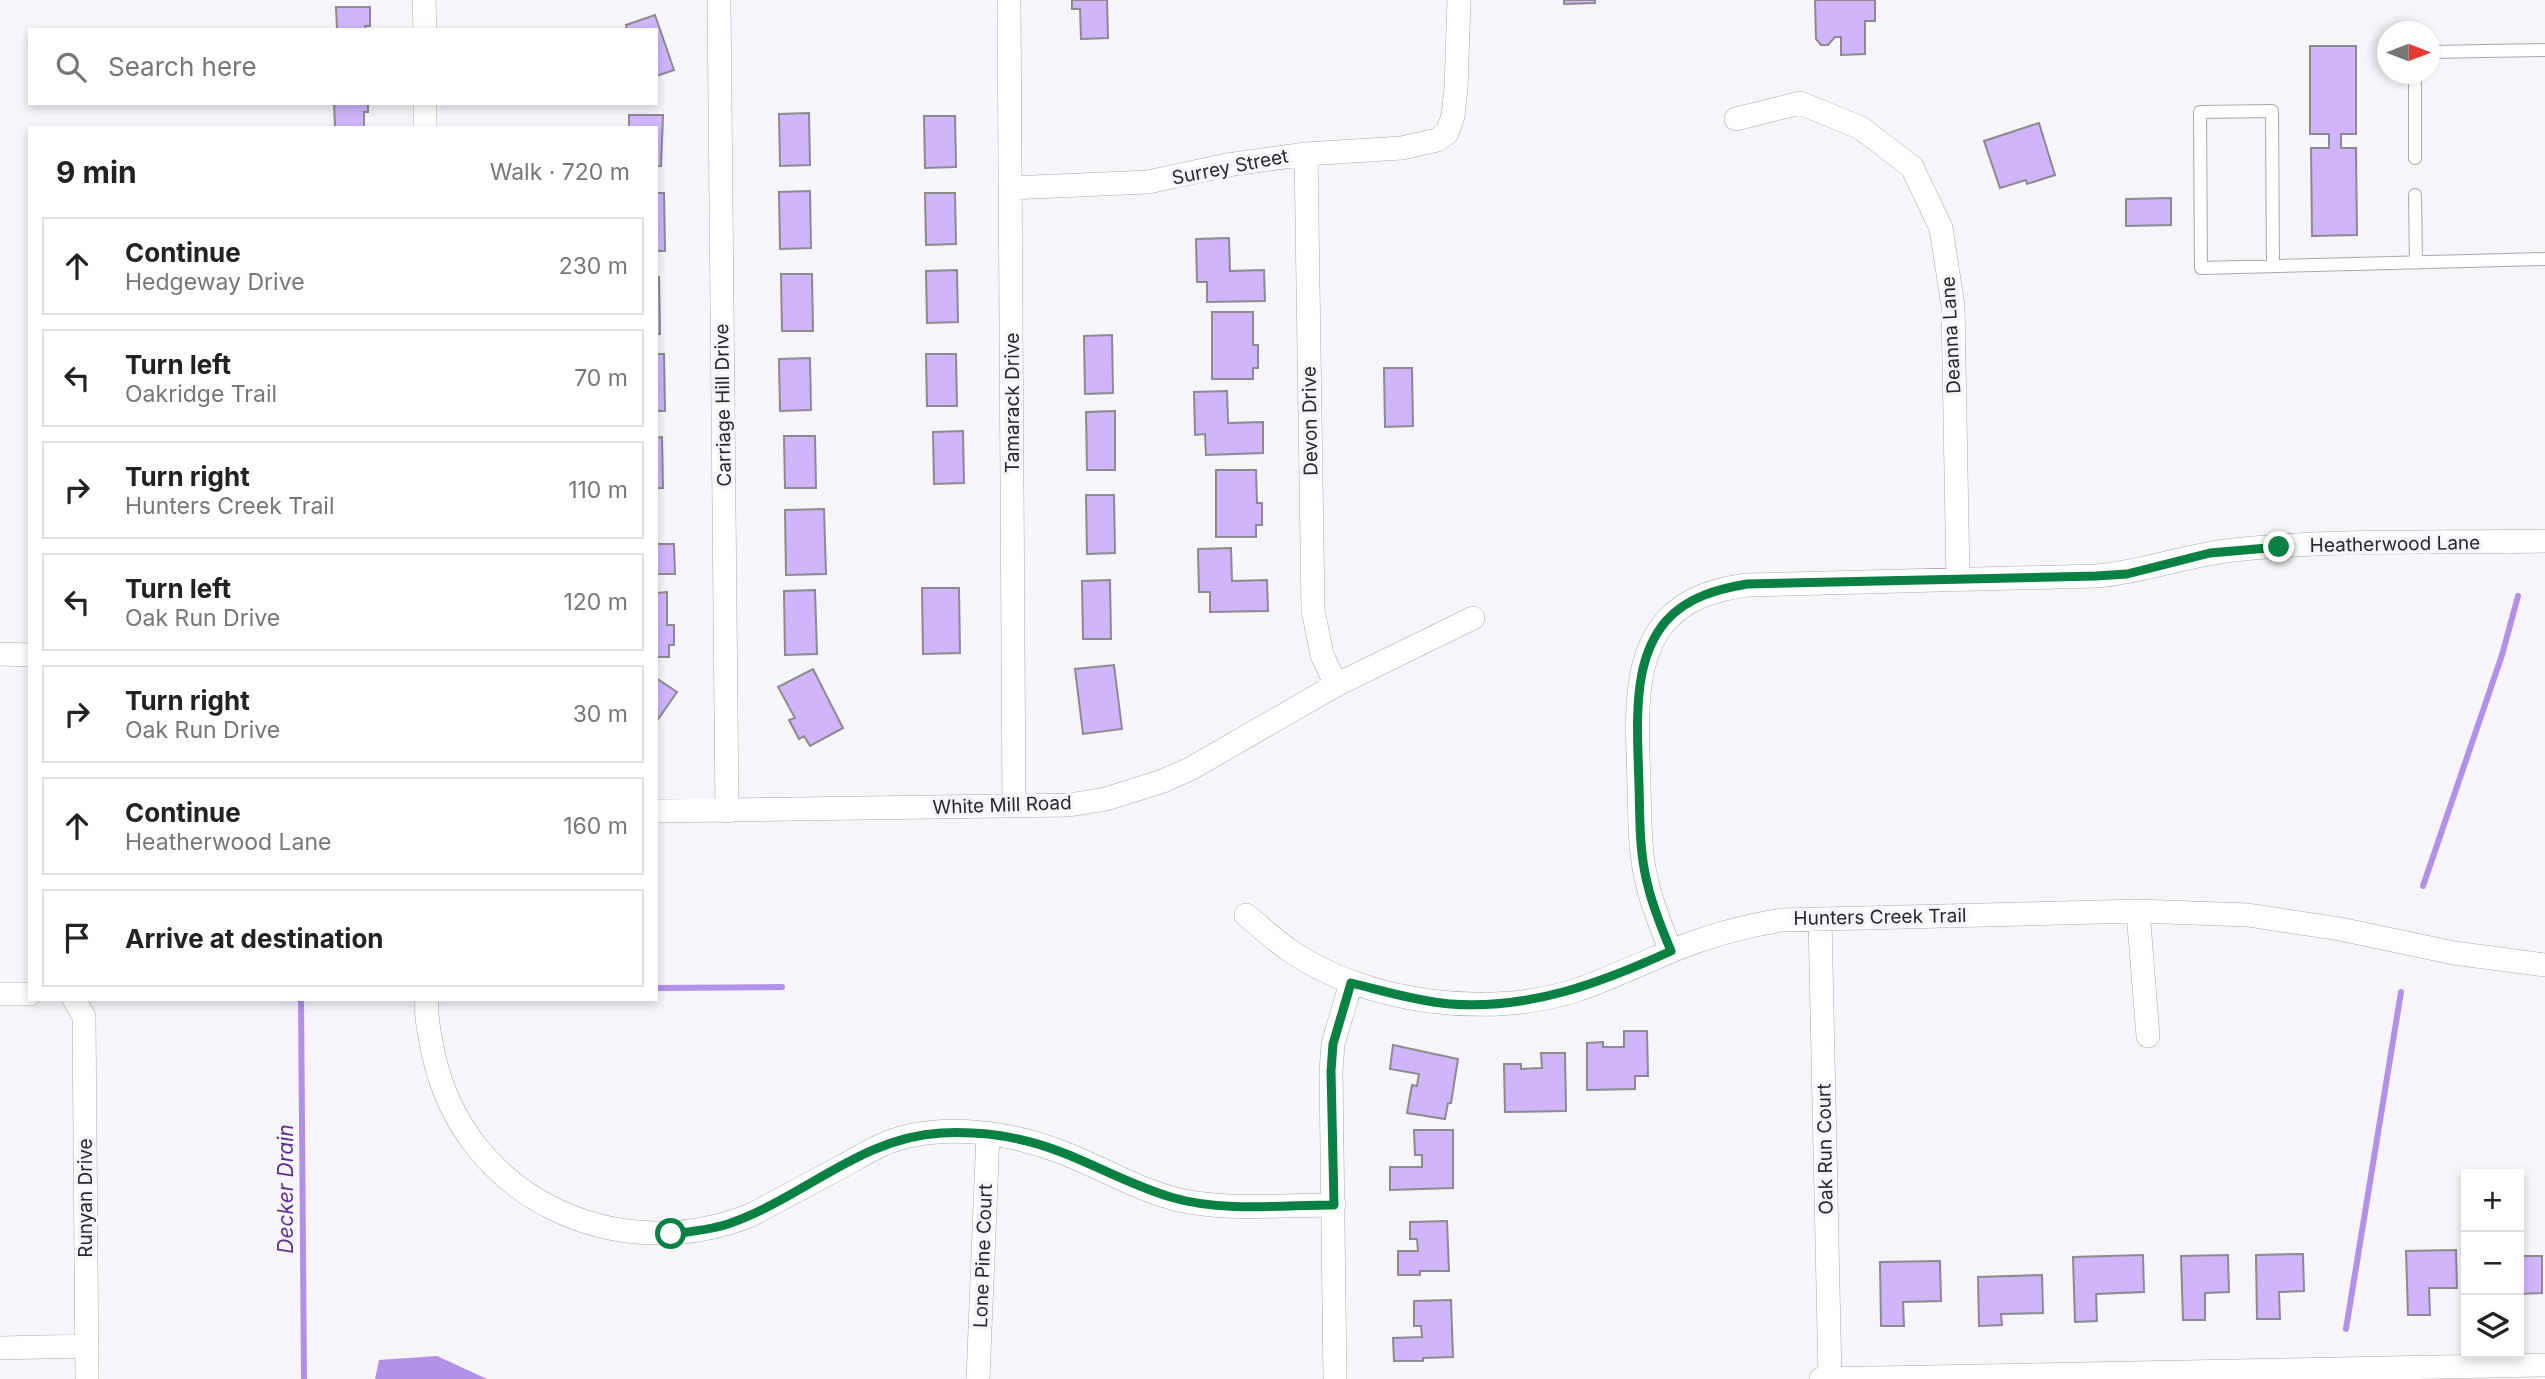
<!DOCTYPE html>
<meta charset="utf-8">
<style>
:root{--surface:#fff;--page:#f2f2f2;--text:#222;--muted:#767676;--line:#e0e0e0}
body{margin:0;font-family:Inter,sans-serif;background:var(--page);color:var(--text)}
.controls{position:absolute;right:21px;bottom:21px;display:grid;overflow:hidden;border-radius:0px;box-shadow:0 4px 10px #0003}
.controls button{width:63px;height:63px;display:grid;place-items:center;padding:0;border:0;border-bottom:2px solid var(--line);background:var(--surface);color:var(--text);font:35px sans-serif}
.compass{position:absolute;left:2377px;top:21px;width:63px;height:63px;border-radius:50%;background:var(--surface);box-shadow:0 4px 10px #0003;rotate:90deg}
.stop{position:absolute;width:21px;height:21px;margin:-16px;border:5px solid #0b8043;border-radius:50%;background:#fff}
.stop.end{background:#0b8043;border-color:#fff;box-shadow:0 2px 7px #0008}
.list{margin:0;padding:0;list-style:none}
h2{display:flex;justify-content:space-between;align-items:center;height:91px;margin:0;padding:0 28px;font-size:30px}
h2 small{font-size:23px;font-weight:400;color:var(--muted)}
.list li{display:grid;grid-template-columns:46px 1fr auto;gap:21px;align-items:center;box-sizing:border-box;height:98px;margin:0 14px 14px;padding:0 14px;border:2px solid var(--line);border-radius:0px}
.list b{display:block;font-size:26px;white-space:nowrap}
.list p{margin:0;font-size:23px;white-space:nowrap;color:var(--muted)}
.list em{font-size:23px;font-style:normal;color:var(--muted)}
.icon{flex:none;width:38px;height:38px;fill:none;stroke:currentColor;stroke-width:2;stroke-linecap:round;stroke-linejoin:round}
.map{position:relative;flex:none;width:2545px;height:1379px;overflow:hidden}
.search{position:absolute;background:var(--surface);box-shadow:0 4px 10px #0003;left:28px;top:28px;width:630px;height:77px;display:flex;align-items:center;gap:18px;box-sizing:border-box;padding:0 24px;border-radius:0px;color:var(--muted);font-size:26px}
.panel{position:absolute;background:var(--surface);box-shadow:0 4px 10px #0003;left:28px;top:126px;width:630px;height:875px;border-radius:0px}
.map>svg:first-child{display:block}
.water{fill:#b290e8}
.lines{fill:none;stroke-linecap:round;stroke-linejoin:round}
.stream{stroke:#b290e8;stroke-width:6}
.building{fill:#d0b5fd;stroke:#8b8a8d;stroke-width:2}
.service-casing{stroke:#a9a8ab;stroke-width:14}
.minor-casing{stroke:#a9a8ab;stroke-width:24}
.service{stroke:#fff;stroke-width:12}
.minor{stroke:#fff;stroke-width:23}
.route{stroke:#0b8043;stroke-width:9}
.labels{text-anchor:middle;dominant-baseline:central;stroke-width:7;stroke-linejoin:round;paint-order:stroke}
.street-label{font-size:19px;fill:#282729;stroke:#f6f5f9}
.water-label{font-size:21px;font-style:italic;fill:#5c2c92;stroke:#f6f5f9}
</style>
<div class="map">
<svg width="2545" height="1379" viewBox="0 0 2545 1379">
<rect width="100%" height="100%" fill="#f6f5f9"/>
<path class="water" d="M437 1356 487 1379H375L379 1360Z"/>
<g class="lines">
<path class="stream" d="M2423 886 2502 655 2518 596
M656 988 782 987
M301 999 304 1379
M2346 1329 2401 992"/>
</g>
<path class="building" d="M1072 0H1107L1108 38 1081 39 1080 9H1072Z
M1564 0H1595V3L1564 4Z
M1815 0H1875V21H1865V54L1841 55V37H1835L1828 45H1821L1816 39Z
M336 7H370V26H365L366 30H337Z
M655 15 674 70 656 76V30H627L626 25Z
M2310 46H2356V134H2341V148H2356L2357 235 2312 236 2311 148H2329V134H2310Z
M334 103H368V112H364V128H335Z
M809 113 810 165 780 166 779 114Z
M629 115H663L661 166H656V128H629Z
M924 116H955L956 167 925 168Z
M2039 123 2055 175 2027 184 2026 180 2000 188 1984 141Z
M810 191 811 248 780 249 779 192Z
M656 193H664L665 251H656Z
M925 193H955L956 244 926 245Z
M2171 198V225L2126 226V199Z
M1229 238 1230 271 1264 270 1265 301 1207 302V282H1197L1196 239Z
M957 270 958 322 927 323 926 271Z
M781 274H812L813 331H782Z
M656 277H659L660 334H656Z
M1212 312H1253V345H1258V368H1253V379H1212Z
M1112 335 1113 393 1085 394 1084 336Z
M656 354H664L665 411H656Z
M926 354H956L957 406H927Z
M810 358 811 410 780 411 779 359Z
M1384 368H1412L1413 426 1385 427Z
M1227 391 1228 423 1263 422V453L1206 455 1205 434 1195 435 1194 392Z
M1115 411V470H1087L1086 412Z
M963 431 964 483 934 484 933 432Z
M784 436H815L816 488H785Z
M662 437 663 488H656V438Z
M1216 470H1256L1257 503H1262V525H1256V537H1216Z
M1086 495H1114L1115 553 1087 554Z
M824 509 826 574 786 575 785 510Z
M656 544H674L675 574H656Z
M1231 548 1232 581 1267 580 1268 611 1210 612V592H1199L1198 549Z
M1110 580 1111 639H1083L1082 581Z
M922 588H959L960 653 923 654Z
M815 590 817 654 785 655 784 591Z
M667 592V625H674V645H669V657H656V593Z
M1114 665 1122 729 1083 734 1075 669Z
M813 669 843 728 810 746 804 736 799 739 789 720 795 718 778 687Z
M656 678 677 692 656 722Z
M1624 1031H1647L1648 1076H1635V1089L1587 1090V1043L1603 1042V1047H1624Z
M1393 1045 1458 1059 1451 1103H1448L1445 1119 1407 1113 1412 1085 1417 1086 1419 1074 1390 1069Z
M1541 1053H1565L1566 1111 1505 1112 1504 1064H1521V1069L1542 1068Z
M1414 1130H1453V1188L1390 1190V1167H1422V1155H1415Z
M1447 1221 1449 1271H1420V1275H1398V1251H1418L1417 1239H1410V1222Z
M2456 1250 2457 1288H2429L2430 1315H2408L2406 1251Z
M2303 1254 2304 1291 2279 1292 2280 1319H2257L2256 1255Z
M2143 1255 2144 1292 2096 1294 2097 1321 2075 1322 2073 1257Z
M2228 1255 2229 1292 2205 1293V1320H2183L2181 1256Z
M2519 1256H2542V1293L2519 1294Z
M1940 1261 1941 1301 1903 1302 1904 1326H1881L1880 1262Z
M2042 1275 2043 1313 2001 1314 2002 1325 1979 1326 1978 1277Z
M1451 1300 1453 1357 1423 1358V1361H1394L1393 1338 1422 1337 1421 1326H1414V1301Z"/>
<g class="lines">
<defs>
<path id="service" d="M2430 52 2545 50
M2415 74V158
M2415 195 2416 263
M2273 266 2272 111 2200 112 2201 268 2545 259"/>
<path id="minor" d="M424 0 425 30
M719 0 727 811
M1009 0 1014 806
M425 103V128
M1736 119 1800 103 1861 128 1912 167 1941 228 1953 306 1958 580
M1306 154 1313 610 1322 655 1336 685
M1011 188 1148 182 1227 165 1306 154 1402 148 1437 140 1447 133 1453 116 1456 88 1459 0
M0 654 30 655
M656 811 1069 805 1106 799 1163 781 1190 769 1336 685 1473 618
M2138 911 2148 1036
M1246 915C1261 927 1275 941 1292 952 1369 1004 1491 1019 1580 989 1610 978 1639 965 1669 952 1704 937 1744 926 1782 920L2138 911 2248 915 2340 929 2454 953 2545 965
M1820 919 1830 1379
M1671 951C1662 929 1653 908 1648 886 1639 853 1640 819 1639 785 1638 748 1635 709 1642 673 1646 654 1653 636 1666 621 1687 597 1718 589 1747 585L2097 576C2143 572 2187 555 2233 550 2336 539 2442 543 2545 541
M0 994H30
M74 999 84 1017 87 1379
M427 999C425 1017 430 1035 433 1052 463 1198 617 1269 751 1215 781 1199 811 1183 841 1167 863 1155 884 1141 909 1136 958 1125 1014 1134 1061 1152 1101 1167 1137 1190 1179 1200 1229 1211 1283 1205 1334 1205
M0 1348 87 1346
M978 1379 988 1133
M1335 1379 1331 1071 1333 1044 1351 983
M1821 1379 2545 1365"/>
</defs>
<use href="#service" class="service-casing"/>
<use href="#minor" class="minor-casing"/>
<use href="#service" class="service"/>
<use href="#minor" class="minor"/>
</g>
<g class="lines">
<path class="route" d="M671 1234C690 1232 709 1230 728 1224 802 1199 861 1137 941 1133 982 1131 1023 1137 1061 1152 1100 1167 1135 1187 1174 1198 1222 1212 1284 1205 1334 1205L1331 1071 1333 1044 1351 983C1384 991 1417 1001 1450 1004 1529 1010 1601 983 1671 951 1662 929 1653 908 1648 886 1639 853 1640 819 1639 785 1638 748 1635 709 1642 673 1646 654 1653 636 1666 621 1687 597 1718 589 1747 584L2096 576 2127 574 2210 553 2279 547"/>
</g>
<g class="labels">
<g class="street-label">
<text transform="translate(1230 167) rotate(-11)">Surrey Street</text>
<text transform="translate(1951 335) rotate(-93)">Deanna Lane</text>
<text transform="translate(1012 403) rotate(-90)">Tamarack Drive</text>
<text transform="translate(723 405) rotate(-91)">Carriage Hill Drive</text>
<text transform="translate(1310 421) rotate(-91)">Devon Drive</text>
<text transform="translate(2395 544) rotate(-1)">Heatherwood Lane</text>
<text transform="translate(1002 805) rotate(-2)">White Mill Road</text>
<text transform="translate(1880 917) rotate(-1)">Hunters Creek Trail</text>
<text transform="translate(1825 1149) rotate(-91)">Oak Run Court</text>
<text transform="translate(85 1198) rotate(-90)">Runyan Drive</text>
<text transform="translate(983 1256) rotate(-88)">Lone Pine Court</text>
</g>
<g class="water-label">
<text transform="translate(285 1189) rotate(-90)">Decker Drain</text>
</g>
</g>
</svg>
<div class="controls">
<button>+</button>
<button>−</button>
<button><svg class="icon" aria-label="layers" viewBox="0 0 24 24"><path d="M12 4l9 5-9 5-9-5zM3 14l9 5 9-5"/></svg></button>
</div>
<svg class="compass" viewBox="-18 -18 36 36"><path d="M0-13l5 13h-10z" fill="#e53935"/><path d="M0 13l5-13h-10z" fill="#767676"/></svg>
<div class="stop" style="left:671px;top:1234px"></div>
<div class="stop end" style="left:2279px;top:547px"></div>
<div class="search"><svg class="icon" aria-label="search" viewBox="0 0 24 24"><circle cx="10" cy="10" r="6"/><path d="M15 15l6 6"/></svg>Search here</div>
<section class="panel">
<h2>9 min<small>Walk · 720 m</small></h2>
<ul class="list">
<li><svg class="icon" aria-label="ahead" viewBox="0 0 24 24"><path d="M12 20V5M6 11l6-6 6 6"/></svg><div><b>Continue</b><p>Hedgeway Drive</p></div><em>230 m</em></li>
<li><svg class="icon" aria-label="left" viewBox="0 0 24 24"><path d="M17 20v-9H6M10 6l-5 5 5 5"/></svg><div><b>Turn left</b><p>Oakridge Trail</p></div><em>70 m</em></li>
<li><svg class="icon" aria-label="right" viewBox="0 0 24 24"><path d="M7 20v-9h11M14 6l5 5-5 5"/></svg><div><b>Turn right</b><p>Hunters Creek Trail</p></div><em>110 m</em></li>
<li><svg class="icon" aria-label="left" viewBox="0 0 24 24"><path d="M17 20v-9H6M10 6l-5 5 5 5"/></svg><div><b>Turn left</b><p>Oak Run Drive</p></div><em>120 m</em></li>
<li><svg class="icon" aria-label="right" viewBox="0 0 24 24"><path d="M7 20v-9h11M14 6l5 5-5 5"/></svg><div><b>Turn right</b><p>Oak Run Drive</p></div><em>30 m</em></li>
<li><svg class="icon" aria-label="ahead" viewBox="0 0 24 24"><path d="M12 20V5M6 11l6-6 6 6"/></svg><div><b>Continue</b><p>Heatherwood Lane</p></div><em>160 m</em></li>
<li><svg class="icon" aria-label="arrive" viewBox="0 0 24 24"><path d="M6 21V4h12l-3 4 3 4H6"/></svg><div><b>Arrive at destination</b></div></li>
</ul>
</section>
</div>
